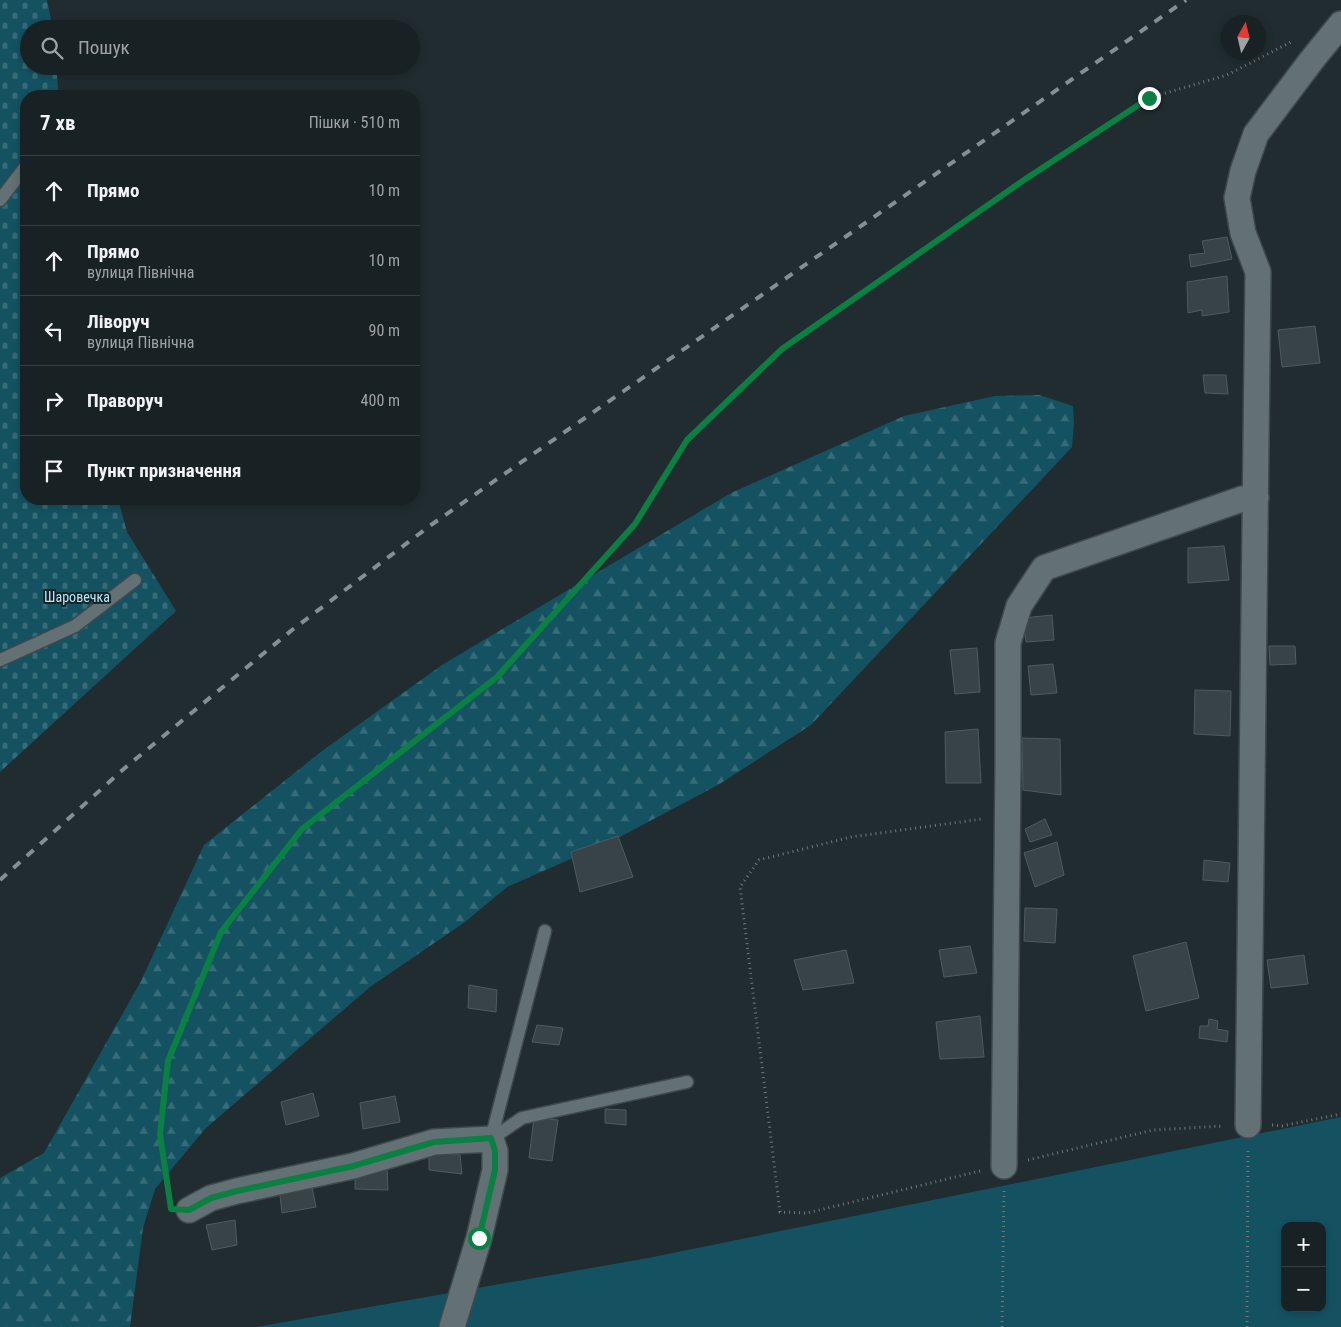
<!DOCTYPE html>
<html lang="uk">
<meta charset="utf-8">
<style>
:root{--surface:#182123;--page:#21292b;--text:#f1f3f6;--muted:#9fa3a6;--line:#363e41}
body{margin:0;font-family:"Roboto Condensed",sans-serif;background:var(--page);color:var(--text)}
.controls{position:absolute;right:15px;bottom:15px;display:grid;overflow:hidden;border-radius:10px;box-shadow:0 2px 8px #0003}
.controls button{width:45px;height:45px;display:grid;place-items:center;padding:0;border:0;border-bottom:1px solid var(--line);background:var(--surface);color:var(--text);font:25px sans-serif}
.compass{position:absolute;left:1221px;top:15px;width:45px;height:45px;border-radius:50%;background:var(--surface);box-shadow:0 2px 8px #0003;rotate:8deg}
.stop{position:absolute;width:15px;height:15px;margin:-11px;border:4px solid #0b8043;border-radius:50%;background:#fff}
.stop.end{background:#0b8043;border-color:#fff;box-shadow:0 1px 5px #0008}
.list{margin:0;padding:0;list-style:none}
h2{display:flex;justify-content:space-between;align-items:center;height:65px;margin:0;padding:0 20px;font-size:21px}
h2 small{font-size:16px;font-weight:400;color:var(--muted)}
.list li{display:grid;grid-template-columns:32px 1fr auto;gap:15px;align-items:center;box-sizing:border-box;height:70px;padding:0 20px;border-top:1px solid var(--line)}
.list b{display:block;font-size:19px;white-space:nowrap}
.list p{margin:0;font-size:16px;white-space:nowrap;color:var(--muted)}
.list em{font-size:16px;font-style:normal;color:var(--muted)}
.icon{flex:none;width:28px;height:28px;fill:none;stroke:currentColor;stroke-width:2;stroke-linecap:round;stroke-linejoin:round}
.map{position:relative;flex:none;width:1341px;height:1327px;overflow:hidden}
.search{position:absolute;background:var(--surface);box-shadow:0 2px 8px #0003;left:20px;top:20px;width:400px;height:55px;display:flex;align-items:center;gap:12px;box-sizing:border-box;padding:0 18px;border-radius:28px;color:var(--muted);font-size:19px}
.panel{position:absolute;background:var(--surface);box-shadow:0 2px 8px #0003;left:20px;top:90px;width:400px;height:415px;border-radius:20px}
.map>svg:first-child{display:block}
.green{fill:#145262;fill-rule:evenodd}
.forest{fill:url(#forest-firs)}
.cemetery{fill:url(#cemetery-stones)}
.building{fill:#374347;stroke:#4e5b5f}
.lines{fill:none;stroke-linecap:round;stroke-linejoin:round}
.service-casing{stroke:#3f494c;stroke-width:15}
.minor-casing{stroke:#3f494c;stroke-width:28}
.path{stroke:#6f797c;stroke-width:3;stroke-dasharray:1 4;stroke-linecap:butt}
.service{stroke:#637074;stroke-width:12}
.minor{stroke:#637074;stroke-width:25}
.rail{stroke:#858f92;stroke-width:4;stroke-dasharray:9 9;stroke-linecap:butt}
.route{stroke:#0b8043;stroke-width:6}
.labels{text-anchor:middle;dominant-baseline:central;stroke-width:4;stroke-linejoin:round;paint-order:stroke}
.park-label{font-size:14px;fill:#b4ebfc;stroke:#162226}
</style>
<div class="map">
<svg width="1341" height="1327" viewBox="0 0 1341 1327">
<defs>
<pattern id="forest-firs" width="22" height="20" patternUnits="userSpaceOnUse" patternTransform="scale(1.25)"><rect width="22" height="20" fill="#145262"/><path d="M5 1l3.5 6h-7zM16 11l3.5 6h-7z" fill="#366b78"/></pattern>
<pattern id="cemetery-stones" width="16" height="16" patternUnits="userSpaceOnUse" patternTransform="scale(1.25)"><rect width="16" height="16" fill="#145262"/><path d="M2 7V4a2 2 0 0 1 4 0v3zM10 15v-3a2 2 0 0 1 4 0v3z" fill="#366b78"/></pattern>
</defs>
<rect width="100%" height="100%" fill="#202c2f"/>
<path class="green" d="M1341 1117V1327H256L648 1258ZM1285 1226H1322V1308H1285Z"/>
<path class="forest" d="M1039 395 1073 406 1074 423 1072 447 811 725 718 785 614 840 507 887 465 922 370 987 205 1129 155 1189 143 1228 130 1327H0V1178L44 1153 140 983 204 845 322 751 442 665 731 493 904 416 995 396Z"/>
<path class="cemetery" d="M0 0H47L53 29H29V66H56L59 96H26V499H118L127 532 176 611 0 772Z"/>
<path class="building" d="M1227 237 1232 259 1191 267 1189 255 1205 253 1202 241Z
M1227 276 1229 312 1202 316V310L1188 313 1187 282Z
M1315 326 1320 363 1282 367 1278 330Z
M1203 375H1226L1228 394 1205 393Z
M1224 546 1229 580 1188 583V548Z
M1052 615 1054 640 1026 642 1023 618Z
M1269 646H1295L1296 664 1270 665Z
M977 648 980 692 955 694 950 650Z
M1053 664 1057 693 1031 695 1028 666Z
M1195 690 1231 691 1230 736 1194 734Z
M978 729 981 783H946L945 732Z
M1022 738 1060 739 1061 795 1023 790Z
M1045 819 1052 835 1030 842 1025 829Z
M618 836 633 877 580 892 571 852Z
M1057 842 1064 875 1035 887 1024 853Z
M1204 860 1230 863 1228 882 1203 880Z
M1025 908 1057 909 1055 943 1024 941Z
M1186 942 1199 998 1146 1011 1133 956Z
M970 946 977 973 944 977 939 950Z
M846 950 854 983 803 990 794 960Z
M1304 955 1308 984 1271 988 1267 960Z
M469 985 497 990 496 1012 468 1008Z
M980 1016 984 1057 940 1059 936 1022Z
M1209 1019 1218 1021 1217 1029 1228 1031 1227 1042 1199 1038 1200 1026H1208Z
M537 1025 563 1028 559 1045 532 1042Z
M313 1093 319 1116 286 1125 281 1102Z
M395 1096 400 1122 363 1129 360 1103Z
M605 1109 626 1110V1125L605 1123Z
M534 1118 558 1120 552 1161 529 1158Z
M429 1151 460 1155 462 1174 429 1170Z
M355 1167 387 1168 388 1190 355 1189Z
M311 1182 316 1207 282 1213 279 1187Z
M235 1220 237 1245 212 1250 206 1225Z"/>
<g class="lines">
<defs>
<path id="service" d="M0 200 26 166
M0 660 75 626 135 580
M491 1139 545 931
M491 1139 522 1118 687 1082"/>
<path id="minor" d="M1248 1125 1258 272 1243 233 1237 198 1243 171 1256 134 1311 61 1341 24
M1004 1166 1008 766V643L1019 606 1044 568 1242 499 1256 498
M189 1210 211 1198 237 1191 353 1166 434 1142 491 1139 495 1151V1170L479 1238 452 1327"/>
</defs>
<use href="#service" class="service-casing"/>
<use href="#minor" class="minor-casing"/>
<path class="path" d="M1272 1125 1282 1126 1341 1114
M1028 1160 1153 1130 1223 1126
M980 1171 807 1213 780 1212 740 887 759 860 851 837 982 819
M169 1195 161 1134 169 1061 221 932 302 829 497 677 635 524 687 440 782 349 1024 180 1149 98 1227 75 1291 42
M1002 1327 1004 1190
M1247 1327 1248 1150"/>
<use href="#service" class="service"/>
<use href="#minor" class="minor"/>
<path class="rail" d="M0 880 126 767 292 630 431 525 1186 0"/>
</g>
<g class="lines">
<path class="route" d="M479 1238 495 1170V1151L491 1138 434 1142 353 1166 237 1191 211 1198 189 1210 171 1209 160 1134 168 1061 221 932 302 829 497 677 635 524 687 440 782 349 1024 180 1149 98"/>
</g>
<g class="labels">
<g class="park-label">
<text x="77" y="597">Шаровечка</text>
</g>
</g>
</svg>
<div class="controls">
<button>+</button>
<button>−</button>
</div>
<svg class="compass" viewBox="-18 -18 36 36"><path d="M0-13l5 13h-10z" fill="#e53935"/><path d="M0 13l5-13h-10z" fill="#9fa3a6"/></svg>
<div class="stop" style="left:479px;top:1238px"></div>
<div class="stop end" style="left:1149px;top:98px"></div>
<div class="search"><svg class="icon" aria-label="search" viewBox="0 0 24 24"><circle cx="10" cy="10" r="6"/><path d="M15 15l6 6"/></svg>Пошук</div>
<section class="panel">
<h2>7 хв<small>Пішки · 510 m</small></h2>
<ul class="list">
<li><svg class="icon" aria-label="ahead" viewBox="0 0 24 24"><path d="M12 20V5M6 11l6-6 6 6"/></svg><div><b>Прямо</b></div><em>10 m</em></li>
<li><svg class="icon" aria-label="ahead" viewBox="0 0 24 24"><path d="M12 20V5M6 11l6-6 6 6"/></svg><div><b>Прямо</b><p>вулиця Північна</p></div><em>10 m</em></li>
<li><svg class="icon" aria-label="left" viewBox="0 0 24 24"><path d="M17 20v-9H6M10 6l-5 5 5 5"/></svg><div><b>Ліворуч</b><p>вулиця Північна</p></div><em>90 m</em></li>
<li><svg class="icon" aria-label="right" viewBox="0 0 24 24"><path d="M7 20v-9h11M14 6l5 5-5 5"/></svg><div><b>Праворуч</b></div><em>400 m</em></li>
<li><svg class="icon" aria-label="arrive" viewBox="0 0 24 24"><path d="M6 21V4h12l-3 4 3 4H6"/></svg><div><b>Пункт призначення</b></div></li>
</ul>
</section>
</div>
